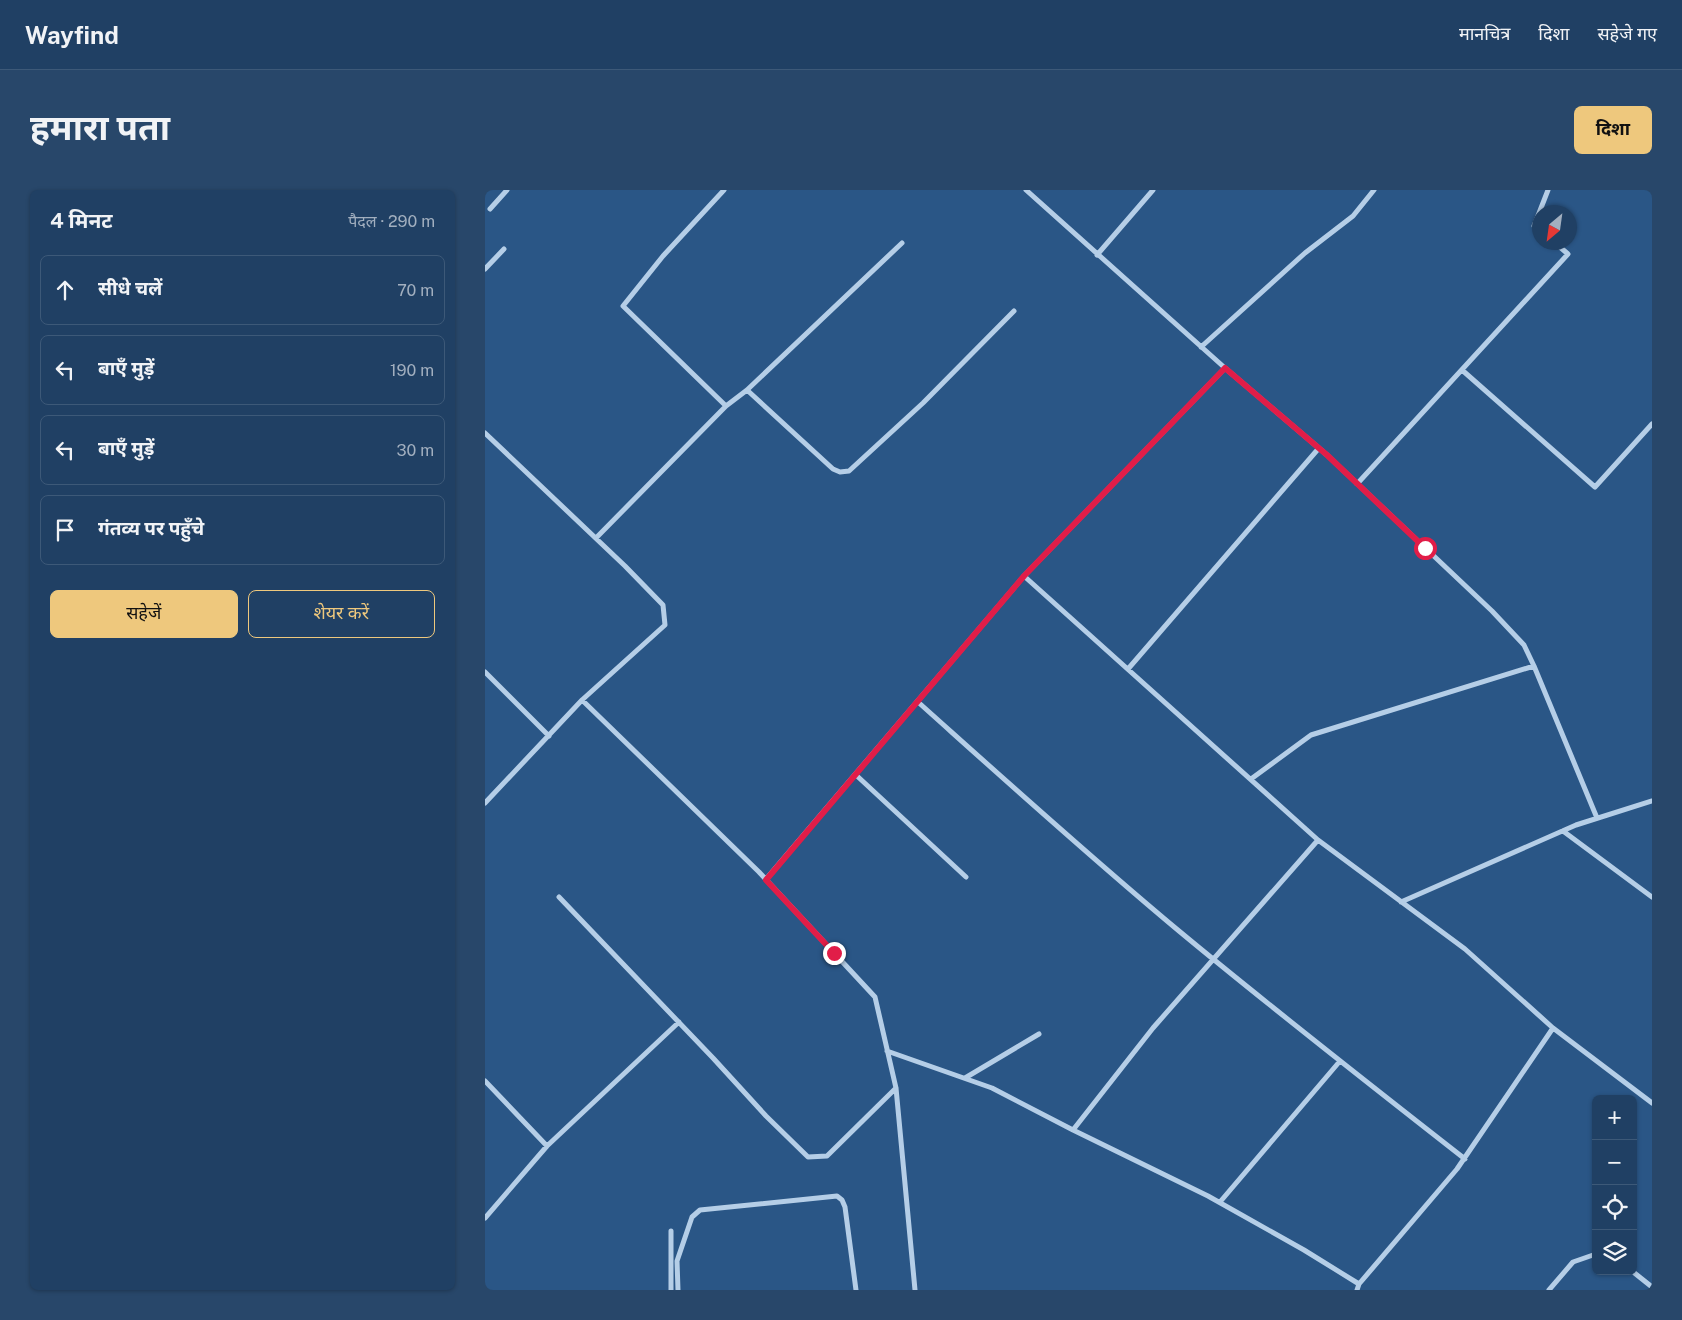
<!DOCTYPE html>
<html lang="hi">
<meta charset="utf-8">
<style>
:root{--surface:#204064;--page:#28476a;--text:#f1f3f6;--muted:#a2afbf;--line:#3d5978;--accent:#eec87d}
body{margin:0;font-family:"Public Sans","Noto Sans Devanagari",sans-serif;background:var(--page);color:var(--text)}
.controls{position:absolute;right:15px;bottom:15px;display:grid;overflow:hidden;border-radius:8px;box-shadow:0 1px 4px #0004}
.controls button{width:45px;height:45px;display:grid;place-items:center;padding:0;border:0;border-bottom:1px solid var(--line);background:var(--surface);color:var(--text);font:25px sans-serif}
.compass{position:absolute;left:1047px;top:15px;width:45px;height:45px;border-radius:50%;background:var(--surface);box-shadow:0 1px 4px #0004;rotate:209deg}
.stop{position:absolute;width:15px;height:15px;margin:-11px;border:4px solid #e11d48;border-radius:50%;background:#fff}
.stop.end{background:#e11d48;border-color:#fff;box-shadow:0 1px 5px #0008}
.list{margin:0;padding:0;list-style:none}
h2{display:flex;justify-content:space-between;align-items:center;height:65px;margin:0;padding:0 20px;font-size:21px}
h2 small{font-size:16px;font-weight:400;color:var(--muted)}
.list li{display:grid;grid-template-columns:32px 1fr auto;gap:15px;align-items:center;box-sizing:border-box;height:70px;margin:0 10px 10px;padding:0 10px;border:1px solid var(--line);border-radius:8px}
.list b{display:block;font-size:19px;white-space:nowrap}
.list em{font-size:16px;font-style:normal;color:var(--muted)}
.actions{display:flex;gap:10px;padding:15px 20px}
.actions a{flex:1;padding:11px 0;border:1px solid var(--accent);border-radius:8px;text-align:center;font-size:18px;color:var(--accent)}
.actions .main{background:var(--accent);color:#111}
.icon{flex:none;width:28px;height:28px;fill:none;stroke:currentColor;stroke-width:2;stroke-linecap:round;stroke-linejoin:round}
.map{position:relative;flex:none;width:1167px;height:1100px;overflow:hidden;border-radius:8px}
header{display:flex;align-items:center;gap:30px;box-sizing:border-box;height:70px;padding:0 25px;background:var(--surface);border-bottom:1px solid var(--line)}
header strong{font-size:24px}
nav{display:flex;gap:28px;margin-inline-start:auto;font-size:18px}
.intro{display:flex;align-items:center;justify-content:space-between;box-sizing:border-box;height:120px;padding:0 30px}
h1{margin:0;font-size:35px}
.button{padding:12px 22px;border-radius:8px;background:var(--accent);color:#111;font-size:18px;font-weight:700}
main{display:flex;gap:30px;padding:0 30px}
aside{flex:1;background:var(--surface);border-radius:8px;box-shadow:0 1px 4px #0004}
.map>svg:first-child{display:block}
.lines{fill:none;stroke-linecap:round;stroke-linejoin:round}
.minor{stroke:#b5cee7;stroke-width:5}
.route{stroke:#e11d48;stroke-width:6}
</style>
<header>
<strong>Wayfind</strong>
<nav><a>मानचित्र</a><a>दिशा</a><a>सहेजे गए</a></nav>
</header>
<div class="intro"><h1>हमारा पता</h1><a class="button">दिशा</a></div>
<main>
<aside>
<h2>4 मिनट<small>पैदल · 290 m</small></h2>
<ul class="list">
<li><svg class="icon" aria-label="ahead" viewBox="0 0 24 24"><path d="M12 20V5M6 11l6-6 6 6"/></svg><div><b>सीधे चलें</b></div><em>70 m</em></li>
<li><svg class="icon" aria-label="left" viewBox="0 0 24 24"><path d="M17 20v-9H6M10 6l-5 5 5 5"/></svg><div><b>बाएँ मुड़ें</b></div><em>190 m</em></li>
<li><svg class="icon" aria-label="left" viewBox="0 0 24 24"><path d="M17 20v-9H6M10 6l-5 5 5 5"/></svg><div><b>बाएँ मुड़ें</b></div><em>30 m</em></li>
<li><svg class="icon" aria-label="arrive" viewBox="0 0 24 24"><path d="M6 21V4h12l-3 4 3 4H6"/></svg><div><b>गंतव्य पर पहुँचे</b></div></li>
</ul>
<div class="actions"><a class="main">सहेजें</a><a>शेयर करें</a></div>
</aside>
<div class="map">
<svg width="1167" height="1100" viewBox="0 0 1167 1100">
<rect width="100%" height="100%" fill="#2a5686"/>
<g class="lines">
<path class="minor" d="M239 0 178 66 138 116 241 216
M541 0 740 178
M5 19 22 0
M1054 41 1049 36 1063 0
M612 65 668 0
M0 79 19 59
M716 157 820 63 868 26 889 0
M977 180 1110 297 1167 234
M262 200 348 279 355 282 364 281 438 213 529 121
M0 243 140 376 178 415 180 435 97 510 0 613
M872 294 1083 64 1069 52
M111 348 241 216 262 200 417 53
M539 386 833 650 980 759 1068 838 1167 913
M643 479 834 258
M0 482 64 546
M97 510 274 682 390 807 411 898 430 1100
M433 512C519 589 605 667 694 741 788 819 884 894 980 969
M371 585 481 687
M766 589 826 545 1049 476 1112 628
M1078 641 1167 707
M281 689 539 386 740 178 842 265 1007 421 1039 455 1049 476
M74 707 228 868 281 926 323 967 342 966 411 898
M916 712 1091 635 1167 611
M402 861 507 898 588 940 723 1006 819 1060 874 1094
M480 888 554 844
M0 891 62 956
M588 940 668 838 833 650
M735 1012 855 871
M0 1028 62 956 194 832
M186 1041V1100
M1147 1081 1167 1097
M193 1100 192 1071 207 1027 215 1020 352 1006 357 1010 360 1017 371 1100
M872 1100 874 1094 972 979 1068 838
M1064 1100 1088 1072 1111 1064"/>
</g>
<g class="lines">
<path class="route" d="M349 763 281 690 539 386 740 178 842 265 940 358"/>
</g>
</svg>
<div class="controls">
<button>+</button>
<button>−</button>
<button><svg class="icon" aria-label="locate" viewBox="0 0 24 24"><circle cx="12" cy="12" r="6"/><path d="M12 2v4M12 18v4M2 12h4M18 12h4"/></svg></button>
<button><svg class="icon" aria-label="layers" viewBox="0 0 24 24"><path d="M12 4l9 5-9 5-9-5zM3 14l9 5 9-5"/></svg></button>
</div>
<svg class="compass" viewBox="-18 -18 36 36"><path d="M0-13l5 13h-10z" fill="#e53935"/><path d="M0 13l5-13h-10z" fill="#a2afbf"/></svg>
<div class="stop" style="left:940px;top:358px"></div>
<div class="stop end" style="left:349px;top:763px"></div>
</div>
</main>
